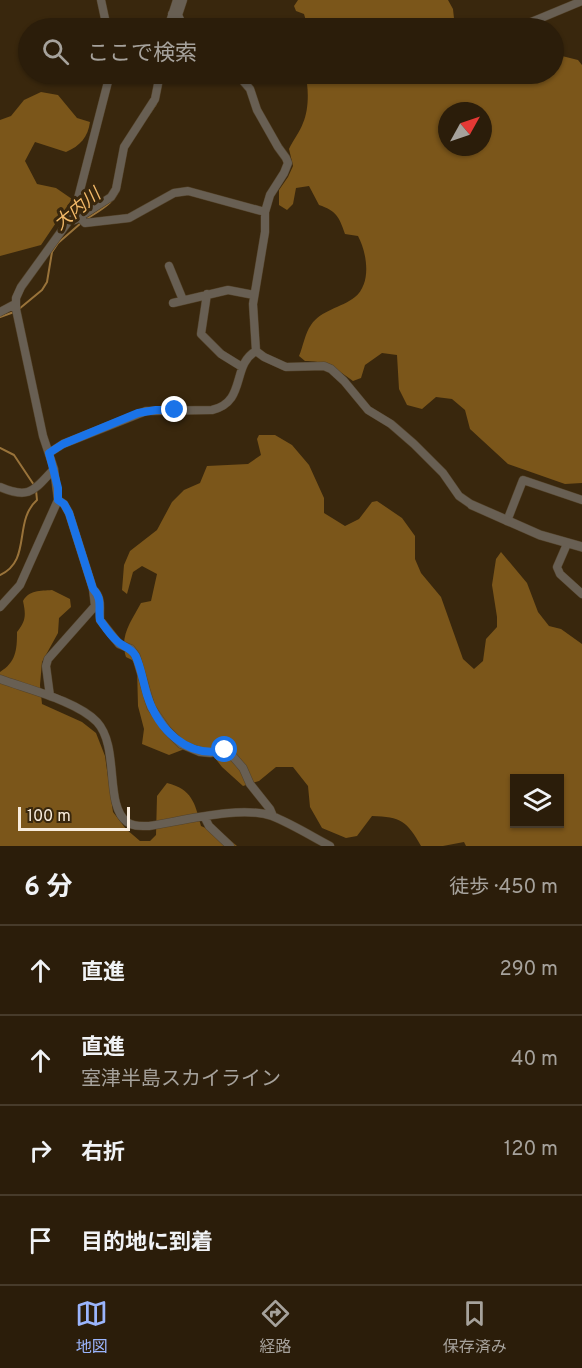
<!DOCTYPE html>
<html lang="ja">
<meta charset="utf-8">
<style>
:root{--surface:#2b1d0a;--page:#332613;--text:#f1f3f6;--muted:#a6a29c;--line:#473b2b;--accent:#9bb5fd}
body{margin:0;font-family:Overpass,"Noto Sans JP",sans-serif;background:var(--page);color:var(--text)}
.controls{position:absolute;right:18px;bottom:18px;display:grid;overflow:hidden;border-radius:0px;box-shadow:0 2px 4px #0004}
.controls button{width:54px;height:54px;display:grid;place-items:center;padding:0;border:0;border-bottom:2px solid var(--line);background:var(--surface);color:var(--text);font:30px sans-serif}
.compass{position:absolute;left:438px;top:102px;width:54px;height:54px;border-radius:50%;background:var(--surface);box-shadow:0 2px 4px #0004;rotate:50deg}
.scale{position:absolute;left:18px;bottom:15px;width:112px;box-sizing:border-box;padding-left:6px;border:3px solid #f8ecdd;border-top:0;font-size:16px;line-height:21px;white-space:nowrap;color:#f8ecdd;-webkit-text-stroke:4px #39270d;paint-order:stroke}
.stop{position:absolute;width:18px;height:18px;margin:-14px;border:4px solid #1a73e8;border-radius:50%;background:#fff}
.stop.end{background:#1a73e8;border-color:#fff;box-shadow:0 2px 6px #0008}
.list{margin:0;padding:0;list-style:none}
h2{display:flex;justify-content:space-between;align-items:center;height:78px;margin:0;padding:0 24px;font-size:26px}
h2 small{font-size:20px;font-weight:400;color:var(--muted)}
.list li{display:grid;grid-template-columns:39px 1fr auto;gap:18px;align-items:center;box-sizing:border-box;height:90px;padding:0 24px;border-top:2px solid var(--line)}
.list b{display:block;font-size:22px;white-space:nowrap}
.list p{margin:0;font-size:20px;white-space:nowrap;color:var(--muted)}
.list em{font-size:20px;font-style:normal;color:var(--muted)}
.icon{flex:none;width:33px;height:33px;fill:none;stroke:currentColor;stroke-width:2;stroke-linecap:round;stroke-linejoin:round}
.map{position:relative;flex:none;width:582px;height:846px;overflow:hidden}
.search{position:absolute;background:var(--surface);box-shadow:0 2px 4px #0004;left:18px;right:18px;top:18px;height:66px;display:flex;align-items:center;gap:15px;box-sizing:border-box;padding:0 21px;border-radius:33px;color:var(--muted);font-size:22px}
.sheet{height:438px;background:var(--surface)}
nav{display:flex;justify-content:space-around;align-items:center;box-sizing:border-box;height:84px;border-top:2px solid var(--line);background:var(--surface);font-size:16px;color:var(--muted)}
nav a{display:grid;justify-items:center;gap:3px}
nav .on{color:var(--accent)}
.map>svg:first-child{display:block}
.forest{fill:#7b561a;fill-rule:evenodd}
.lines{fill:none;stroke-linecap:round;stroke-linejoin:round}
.stream{stroke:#99733a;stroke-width:2}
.minor-casing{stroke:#54432a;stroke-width:9}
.tertiary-casing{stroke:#54432a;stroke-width:10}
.minor{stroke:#685f53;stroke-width:8}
.tertiary{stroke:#685f53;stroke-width:9}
.route{stroke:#1a73e8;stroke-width:8}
.labels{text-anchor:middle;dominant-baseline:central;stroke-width:6;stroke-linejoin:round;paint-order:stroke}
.water-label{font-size:18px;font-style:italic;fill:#f3ba69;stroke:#39270d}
</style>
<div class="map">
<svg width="582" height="846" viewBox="0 0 582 846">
<rect width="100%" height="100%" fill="#39270d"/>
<path class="forest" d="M298 0H448L453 9 455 28H308L304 14 296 11 294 6Z
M554 54 578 60 582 65V483L565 484 508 464 470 429 465 410 452 399 436 397 422 409 407 405 399 389 397 355 382 353 365 365 361 378 353 381C337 369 325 360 305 361L299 356C303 347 305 333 311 325 321 310 341 308 355 297 372 283 367 253 358 236L345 234C339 216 336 211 319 205L309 186 296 188 293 204 287 210 279 205V190L288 177 293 166 289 149C293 140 300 132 303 123 309 110 309 87 305 74H554ZM447 111H483V147H447Z
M41 92 58 95 77 118 90 122C88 137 80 146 66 152L35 142 25 161 37 184 56 188 72 199 41 245 0 256V120L11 116 24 100Z
M259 435H275L292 445 309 465 324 498V513L345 526 359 519 372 502 377 501 402 518 415 536V559L421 573 441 597 463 659 474 669 483 661 486 639 497 627V617L492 585 496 559 501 552 527 583 538 612 549 626 561 629 582 644V846H466L464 842 443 846H421C407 821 401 817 372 816L357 836 346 838 322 828 310 807 308 786 293 767H276L259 781 243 786 222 767 208 749 195 745 169 755 142 744 144 729 138 706 137 668 132 660 126 657C119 636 132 620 141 603L151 601 157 574 142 566 133 572 127 594 122 590 124 565 130 551 157 530 172 502 184 490 200 483 207 466 248 464 261 455 257 439ZM514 778H560V824H514Z
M52 590 70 599 71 607 59 618 58 633 42 662 40 685 42 704 82 722 96 733 105 756 113 812 126 829 140 841H150L156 835 157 796 167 783C192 789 195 803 201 826L210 830 215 827 237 846H0V672C16 662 17 650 17 632 26 621 26 615 23 601 29 590 40 591 52 590Z"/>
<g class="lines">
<path class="stream" d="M147 117 156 104
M85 220C100 210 116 203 120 185
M19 309 42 290 47 282 52 252 58 243 81 223
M0 317 14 312
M0 448 14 455 34 485
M0 575C32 561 13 521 37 500L36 490"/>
<defs>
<path id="minor" d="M101 0 107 28
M172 14 178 15 183 26 187 28
M178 15 183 0
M168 28 177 0
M517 28 582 1
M237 74 250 89 257 110 278 147 286 158 288 163 284 173 270 195 265 212V232L253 304 256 351 264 357 286 367 324 366 331 369 344 381 368 410 391 424 414 444 443 473 459 496 472 505
M80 218 85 223 129 218 174 193 188 191 265 212
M75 220 111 197 116 189 124 147 155 99 160 74
M169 266 183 300
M207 294 201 334 221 354 242 367
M173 303 228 290 254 295
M0 312 15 304
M49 453 63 444 146 411 212 410C247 402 231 365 256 351
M0 487C30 500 34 490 54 469
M507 521 523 480 582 500
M567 544 557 567 560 574 582 594
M93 589C103 599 99 608 100 620L119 644 131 649 136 656 151 707 167 730 181 744 200 752 210 753 225 750 229 752 243 768 250 784 270 809 273 816
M0 607 20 585 58 500 54 469 43 436 16 309V298L21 287 68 222 77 202 110 74
M0 679C27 689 77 701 97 722 120 747 104 805 127 822 133 827 141 826 149 826 182 821 241 805 272 816 292 824 311 836 330 846
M50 696 46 666 48 659 95 606 93 589 69 513 64 504 58 500
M205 818 209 826 230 846"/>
<path id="tertiary" d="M472 505 540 535 582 547"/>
</defs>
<use href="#minor" class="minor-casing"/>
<use href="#tertiary" class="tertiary-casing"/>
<use href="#minor" class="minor"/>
<use href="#tertiary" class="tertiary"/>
</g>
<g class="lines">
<path class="route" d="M175 410H156L138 413 63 444 49 453 58 488V500L64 504 69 513 93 589C103 599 98 608 100 620 105 627 110 635 117 641 123 647 130 647 135 655 141 666 143 682 147 695 158 729 187 759 225 750"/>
</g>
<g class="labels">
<g class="water-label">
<text transform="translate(78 210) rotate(-39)">大内川</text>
</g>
</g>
</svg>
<div class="controls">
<button><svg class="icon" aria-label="layers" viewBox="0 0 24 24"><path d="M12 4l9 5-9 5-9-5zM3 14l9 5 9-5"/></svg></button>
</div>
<svg class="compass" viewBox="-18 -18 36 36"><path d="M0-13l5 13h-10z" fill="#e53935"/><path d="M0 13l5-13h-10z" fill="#a6a29c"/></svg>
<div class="scale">100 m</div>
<div class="stop" style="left:225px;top:750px"></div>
<div class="stop end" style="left:175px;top:410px"></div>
<div class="search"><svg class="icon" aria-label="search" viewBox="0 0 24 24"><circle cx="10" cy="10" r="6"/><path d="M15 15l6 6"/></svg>ここで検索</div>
</div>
<section class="sheet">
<h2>6 分<small>徒歩 · 450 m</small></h2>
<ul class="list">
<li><svg class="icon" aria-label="ahead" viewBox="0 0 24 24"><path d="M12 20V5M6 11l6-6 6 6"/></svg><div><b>直進</b></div><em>290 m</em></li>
<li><svg class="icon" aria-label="ahead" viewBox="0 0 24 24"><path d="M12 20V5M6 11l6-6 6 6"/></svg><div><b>直進</b><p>室津半島スカイライン</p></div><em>40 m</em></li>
<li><svg class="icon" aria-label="right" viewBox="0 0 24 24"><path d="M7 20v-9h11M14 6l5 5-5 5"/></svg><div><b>右折</b></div><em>120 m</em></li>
<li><svg class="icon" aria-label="arrive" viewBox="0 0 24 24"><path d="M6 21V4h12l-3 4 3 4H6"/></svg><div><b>目的地に到着</b></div></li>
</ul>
</section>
<nav>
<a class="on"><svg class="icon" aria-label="map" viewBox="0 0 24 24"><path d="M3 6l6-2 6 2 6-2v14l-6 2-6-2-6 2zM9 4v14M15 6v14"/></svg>地図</a>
<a><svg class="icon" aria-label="directions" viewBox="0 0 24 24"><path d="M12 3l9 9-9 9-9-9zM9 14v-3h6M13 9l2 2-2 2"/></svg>経路</a>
<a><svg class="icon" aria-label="saved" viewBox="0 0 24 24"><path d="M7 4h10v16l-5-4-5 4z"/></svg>保存済み</a>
</nav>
